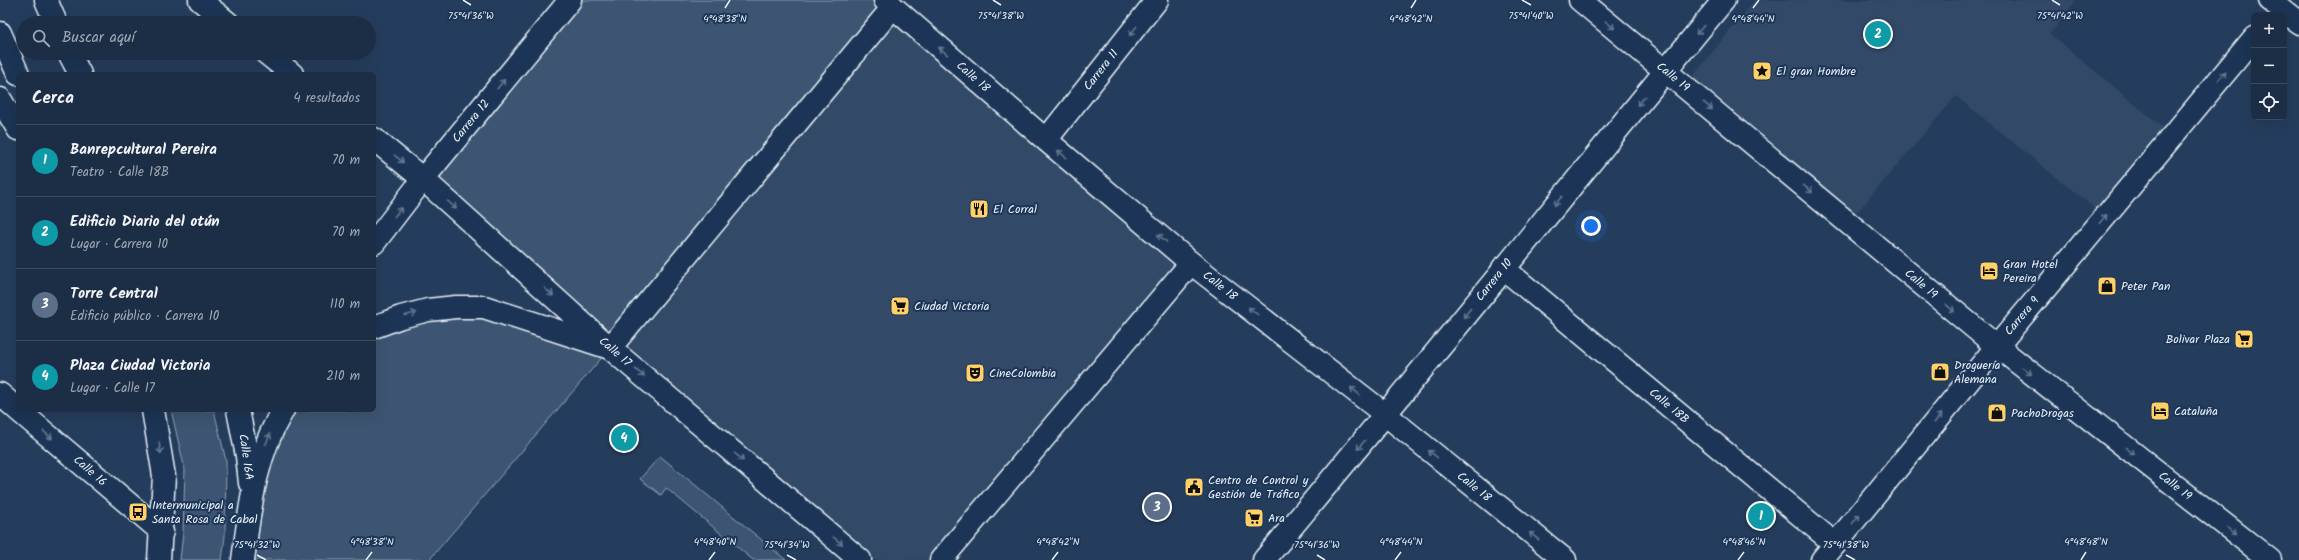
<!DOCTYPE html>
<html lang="es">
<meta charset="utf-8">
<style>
:root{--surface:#1c2e46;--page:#293a51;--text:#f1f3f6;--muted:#a0a8b3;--line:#3a4a5f;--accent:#ffd166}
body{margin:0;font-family:Kalam,sans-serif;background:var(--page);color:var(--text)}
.controls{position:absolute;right:12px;top:12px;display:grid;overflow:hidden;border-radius:6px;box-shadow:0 4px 16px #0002}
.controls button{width:36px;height:36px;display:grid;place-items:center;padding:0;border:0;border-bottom:1px solid var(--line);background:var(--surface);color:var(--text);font:20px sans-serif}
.you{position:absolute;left:1591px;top:226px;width:14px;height:14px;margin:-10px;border:3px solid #fff;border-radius:50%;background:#1a73e8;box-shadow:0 0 0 6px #1a73e833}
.badge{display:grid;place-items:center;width:26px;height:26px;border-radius:50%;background:var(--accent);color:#fff;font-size:13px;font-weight:700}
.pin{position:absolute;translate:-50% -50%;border:2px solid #fff;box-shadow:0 1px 4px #0006}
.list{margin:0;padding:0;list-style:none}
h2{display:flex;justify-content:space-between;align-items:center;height:52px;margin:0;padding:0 16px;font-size:17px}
h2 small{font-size:13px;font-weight:400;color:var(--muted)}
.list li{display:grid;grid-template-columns:26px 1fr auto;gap:12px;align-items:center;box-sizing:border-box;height:72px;padding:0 16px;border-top:1px solid var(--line)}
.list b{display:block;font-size:15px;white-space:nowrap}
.list p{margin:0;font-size:13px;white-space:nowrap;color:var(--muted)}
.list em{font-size:13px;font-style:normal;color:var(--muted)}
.icon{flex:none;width:22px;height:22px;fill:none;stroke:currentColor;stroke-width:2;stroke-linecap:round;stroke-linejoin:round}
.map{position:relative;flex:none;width:2299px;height:560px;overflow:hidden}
.search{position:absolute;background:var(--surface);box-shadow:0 4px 16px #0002;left:16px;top:16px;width:360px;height:44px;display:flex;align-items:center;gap:10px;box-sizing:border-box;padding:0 14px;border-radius:22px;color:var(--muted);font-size:15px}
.panel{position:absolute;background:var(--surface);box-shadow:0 4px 16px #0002;left:16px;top:72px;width:360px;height:340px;border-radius:6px}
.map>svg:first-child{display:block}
.built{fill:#334a68}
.green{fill:#3e5472;stroke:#93a2b5}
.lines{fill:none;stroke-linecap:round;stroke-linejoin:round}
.pedestrian-casing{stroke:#e8f1f8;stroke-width:25}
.minor-casing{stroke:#e8f1f8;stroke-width:25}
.tertiary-casing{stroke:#e8f1f8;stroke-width:25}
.primary-casing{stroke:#e8f1f8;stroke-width:25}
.pedestrian{stroke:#1d3557;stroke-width:22}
.minor{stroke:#1d3557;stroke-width:22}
.tertiary{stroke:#1d3557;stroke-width:22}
.primary{stroke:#1d3557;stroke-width:22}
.oneway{stroke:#64778f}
.ticks{fill:none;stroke:#e8f1f8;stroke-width:1.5}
.labels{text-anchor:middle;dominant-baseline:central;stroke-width:4;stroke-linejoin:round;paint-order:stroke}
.street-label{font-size:12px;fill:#e8f1f8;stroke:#1d3557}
.poi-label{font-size:12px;fill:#e8f1f8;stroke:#1d3557;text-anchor:start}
.ticks-label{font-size:10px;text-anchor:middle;fill:#e8f1f8;stroke:#1d3557;stroke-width:4;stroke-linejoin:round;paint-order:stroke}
</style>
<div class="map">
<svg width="2299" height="560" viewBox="0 0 2299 560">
<rect width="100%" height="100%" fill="#253d5d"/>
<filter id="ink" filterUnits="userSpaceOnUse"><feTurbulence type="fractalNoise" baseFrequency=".025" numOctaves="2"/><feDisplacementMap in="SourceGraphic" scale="8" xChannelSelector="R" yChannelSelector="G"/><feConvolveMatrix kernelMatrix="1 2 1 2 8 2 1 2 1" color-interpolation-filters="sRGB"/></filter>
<g filter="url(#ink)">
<path class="built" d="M1755 0H2076L2050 34 2165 129 2098 211 1956 96 1853 217 1689 81Z
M893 7 1191 263 941 560H860L610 348Z"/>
<path class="green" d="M570 0H885L610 348 429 560H243L283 410H374V327L456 307 609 348 423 179Z
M171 410H214L226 461 225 536 222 560H180L183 533 185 470Z
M660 456 786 560H753L666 488 661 495 640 479Z"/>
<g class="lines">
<defs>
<path id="pedestrian" d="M1503 268 1835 544
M610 348 893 7
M941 560 1191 263"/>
<path id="minor" d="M200 0 228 23
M885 0 1046 140 1191 263 1386 415 1565 560
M1580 0 1989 340 2270 560
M2270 0 2299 23
M266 53 292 74
M374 139 423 179 610 348 860 560
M1046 140 1157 0
M0 394 18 410
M18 410 162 532
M1264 560C1420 375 1570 186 1724 0
M1822 560 1989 356 2254 38"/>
<path id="tertiary" d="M374 243 423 179 570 0"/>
<path id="primary" d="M46 0 56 23
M0 33 18 74
M69 53 80 74
M0 99 18 129
M374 327 401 317 428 310 456 307H484L610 348
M153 410 164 476 159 560
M238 410 247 456 250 483
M243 560C250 508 255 456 283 410"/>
</defs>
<use href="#pedestrian" class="pedestrian-casing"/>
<use href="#minor" class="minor-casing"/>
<use href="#tertiary" class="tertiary-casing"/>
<use href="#primary" class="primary-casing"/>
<use href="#pedestrian" class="pedestrian"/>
<use href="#minor" class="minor"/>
<use href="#tertiary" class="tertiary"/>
<use href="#primary" class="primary"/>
</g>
<defs><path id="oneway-shaft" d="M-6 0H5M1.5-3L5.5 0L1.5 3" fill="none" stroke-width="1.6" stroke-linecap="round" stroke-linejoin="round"/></defs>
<g class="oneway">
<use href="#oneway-shaft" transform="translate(1610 25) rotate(40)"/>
<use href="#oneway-shaft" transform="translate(1700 30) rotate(130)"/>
<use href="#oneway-shaft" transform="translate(1133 31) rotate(128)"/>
<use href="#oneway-shaft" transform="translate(943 51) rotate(-139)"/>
<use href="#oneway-shaft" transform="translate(2222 76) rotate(-50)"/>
<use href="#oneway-shaft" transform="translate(501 84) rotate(-51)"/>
<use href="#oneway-shaft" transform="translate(1641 101) rotate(130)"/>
<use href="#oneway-shaft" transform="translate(1708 106) rotate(40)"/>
<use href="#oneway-shaft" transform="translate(1062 154) rotate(-140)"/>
<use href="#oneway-shaft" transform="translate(399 159) rotate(39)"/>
<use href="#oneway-shaft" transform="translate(1808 189) rotate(40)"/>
<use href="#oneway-shaft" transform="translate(1558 201) rotate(130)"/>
<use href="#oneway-shaft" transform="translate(452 205) rotate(42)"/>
<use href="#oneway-shaft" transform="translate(398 212) rotate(-52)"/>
<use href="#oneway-shaft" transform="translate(2103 219) rotate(-50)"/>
<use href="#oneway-shaft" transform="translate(1162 238) rotate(-140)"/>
<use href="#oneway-shaft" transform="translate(549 292) rotate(42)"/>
<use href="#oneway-shaft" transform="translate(1950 308) rotate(40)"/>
<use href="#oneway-shaft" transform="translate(1253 311) rotate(-142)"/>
<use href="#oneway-shaft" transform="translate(1467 313) rotate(128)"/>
<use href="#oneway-shaft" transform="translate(411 314) rotate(-14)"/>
<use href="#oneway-shaft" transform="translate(2027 371) rotate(38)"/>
<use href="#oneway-shaft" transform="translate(640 373) rotate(40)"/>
<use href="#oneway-shaft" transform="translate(1355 391) rotate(-142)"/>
<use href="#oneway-shaft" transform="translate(1938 418) rotate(-51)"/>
<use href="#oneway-shaft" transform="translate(48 435) rotate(41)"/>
<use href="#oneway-shaft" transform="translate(268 439) rotate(-67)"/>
<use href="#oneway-shaft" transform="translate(1361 445) rotate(130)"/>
<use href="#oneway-shaft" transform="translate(160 448) rotate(81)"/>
<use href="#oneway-shaft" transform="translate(2130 451) rotate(38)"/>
<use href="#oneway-shaft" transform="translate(1433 454) rotate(-141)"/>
<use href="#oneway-shaft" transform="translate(739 457) rotate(40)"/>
<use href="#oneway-shaft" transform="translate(1856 519) rotate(-51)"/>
<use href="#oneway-shaft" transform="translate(2232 531) rotate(38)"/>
<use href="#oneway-shaft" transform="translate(1534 536) rotate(-141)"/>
<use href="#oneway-shaft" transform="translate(838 541) rotate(40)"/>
</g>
</g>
<path class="ticks" d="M463 0 471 5M993 0 1001 5M1522 0 1531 5M2052 0 2060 5M725 8 730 0M1411 8 1416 0M1753 8 1759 0M257 555 266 560M787 555 796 560M1317 555 1325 560M1846 555 1855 560M366 560 372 552M709 560 715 552M1052 560 1058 552M1395 560 1401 552M1738 560 1744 552M2081 560 2086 552"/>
<defs>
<symbol id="sight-square" viewBox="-11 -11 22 22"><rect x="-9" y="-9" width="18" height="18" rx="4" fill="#ffd166" stroke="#1d3557"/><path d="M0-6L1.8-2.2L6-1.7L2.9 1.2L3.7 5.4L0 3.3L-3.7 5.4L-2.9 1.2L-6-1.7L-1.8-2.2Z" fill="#111"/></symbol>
<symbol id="restaurant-square" viewBox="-11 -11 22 22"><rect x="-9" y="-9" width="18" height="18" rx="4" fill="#ffd166" stroke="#1d3557"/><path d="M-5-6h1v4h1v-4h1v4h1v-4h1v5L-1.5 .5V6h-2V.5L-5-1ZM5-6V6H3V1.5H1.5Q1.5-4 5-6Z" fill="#111"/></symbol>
<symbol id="hotel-square" viewBox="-11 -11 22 22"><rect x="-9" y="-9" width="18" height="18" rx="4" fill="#ffd166" stroke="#1d3557"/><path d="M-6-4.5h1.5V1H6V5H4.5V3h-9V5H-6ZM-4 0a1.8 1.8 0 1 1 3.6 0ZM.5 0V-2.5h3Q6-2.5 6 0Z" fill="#111"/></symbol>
<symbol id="shop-square" viewBox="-11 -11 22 22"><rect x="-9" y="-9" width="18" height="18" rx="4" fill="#ffd166" stroke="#1d3557"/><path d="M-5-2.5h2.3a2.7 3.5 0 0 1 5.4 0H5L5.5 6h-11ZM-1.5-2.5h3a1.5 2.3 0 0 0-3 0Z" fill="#111"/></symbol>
<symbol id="supermarket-square" viewBox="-11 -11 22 22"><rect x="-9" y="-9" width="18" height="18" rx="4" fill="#ffd166" stroke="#1d3557"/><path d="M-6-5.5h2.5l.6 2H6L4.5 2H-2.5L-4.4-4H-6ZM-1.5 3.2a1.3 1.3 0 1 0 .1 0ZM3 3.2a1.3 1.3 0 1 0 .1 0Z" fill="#111"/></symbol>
<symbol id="theatre-square" viewBox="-11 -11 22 22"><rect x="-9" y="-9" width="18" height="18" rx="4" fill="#ffd166" stroke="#1d3557"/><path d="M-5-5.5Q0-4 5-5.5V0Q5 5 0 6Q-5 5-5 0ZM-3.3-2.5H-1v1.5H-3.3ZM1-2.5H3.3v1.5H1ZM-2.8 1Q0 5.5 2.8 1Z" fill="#111"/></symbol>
<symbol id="civic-square" viewBox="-11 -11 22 22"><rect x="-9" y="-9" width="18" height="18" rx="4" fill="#ffd166" stroke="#1d3557"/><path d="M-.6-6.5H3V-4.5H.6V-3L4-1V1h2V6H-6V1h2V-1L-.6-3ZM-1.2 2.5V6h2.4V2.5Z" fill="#111"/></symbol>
<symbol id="bus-square" viewBox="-11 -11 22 22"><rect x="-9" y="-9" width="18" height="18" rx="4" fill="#ffd166" stroke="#1d3557"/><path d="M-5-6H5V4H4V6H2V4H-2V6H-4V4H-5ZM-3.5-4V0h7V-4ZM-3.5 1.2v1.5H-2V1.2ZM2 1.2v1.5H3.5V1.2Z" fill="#111"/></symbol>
</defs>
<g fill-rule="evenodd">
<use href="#sight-square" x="1751" y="60" width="22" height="22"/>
<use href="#restaurant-square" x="968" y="198" width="22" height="22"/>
<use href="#hotel-square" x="1978" y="260" width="22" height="22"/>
<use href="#shop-square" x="2096" y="275" width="22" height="22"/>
<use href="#supermarket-square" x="889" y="295" width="22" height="22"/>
<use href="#supermarket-square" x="2233" y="328" width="22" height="22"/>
<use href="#shop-square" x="1929" y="361" width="22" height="22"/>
<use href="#theatre-square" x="964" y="362" width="22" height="22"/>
<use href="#hotel-square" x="2149" y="400" width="22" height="22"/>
<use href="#shop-square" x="1986" y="402" width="22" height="22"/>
<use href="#civic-square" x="1183" y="476" width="22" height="22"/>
<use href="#bus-square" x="127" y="501" width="22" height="22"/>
<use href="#supermarket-square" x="1243" y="507" width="22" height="22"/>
</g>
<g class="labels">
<g class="street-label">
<text transform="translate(1101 70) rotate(-52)">Carrera 11</text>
<text transform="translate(973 77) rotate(41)">Calle 18</text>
<text transform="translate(1673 77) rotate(39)">Calle 19</text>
<text transform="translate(471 121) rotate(-51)">Carrera 12</text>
<text transform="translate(1494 280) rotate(-51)">Carrera 10</text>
<text transform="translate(1921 284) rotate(40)">Calle 19</text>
<text transform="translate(1220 286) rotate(38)">Calle 18</text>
<text transform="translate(2022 316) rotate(-50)">Carrera 9</text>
<text transform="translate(615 352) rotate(41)">Calle 17</text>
<text transform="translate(1669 406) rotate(40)">Calle 18B</text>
<text transform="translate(246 457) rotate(82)">Calle 16A</text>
<text transform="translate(90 471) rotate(41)">Calle 16</text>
<text transform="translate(2175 486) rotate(38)">Calle 19</text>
<text transform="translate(1474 487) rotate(39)">Calle 18</text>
</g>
<g class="poi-label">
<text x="1776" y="71">El gran Hombre</text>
<text x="993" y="209">El Corral</text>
<text x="2003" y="264">Gran Hotel<tspan x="2003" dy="14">Pereira</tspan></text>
<text x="2121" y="286">Peter Pan</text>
<text x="914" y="306">Ciudad Victoria</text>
<text x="2230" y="339" text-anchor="end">Bolivar Plaza</text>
<text x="1954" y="365">Droguería<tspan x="1954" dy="14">Alemana</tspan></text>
<text x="989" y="373">CineColombia</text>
<text x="2174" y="411">Cataluña</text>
<text x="2011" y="413">PachoDrogas</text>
<text x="1208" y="480">Centro de Control y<tspan x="1208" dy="14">Gestión de Tráfico</tspan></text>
<text x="152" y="505">Intermunicipal a<tspan x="152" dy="14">Santa Rosa de Cabal</tspan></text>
<text x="1268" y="518">Ara</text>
</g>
</g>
<g class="ticks-label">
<text x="471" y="19">75°41'36"W</text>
<text x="1001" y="19">75°41'38"W</text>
<text x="1531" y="19">75°41'40"W</text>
<text x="2060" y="19">75°41'42"W</text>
<text x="725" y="22">4°48'38"N</text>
<text x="1411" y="22">4°48'42"N</text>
<text x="1753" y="22">4°48'44"N</text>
<text x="372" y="545">4°48'38"N</text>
<text x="715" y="545">4°48'40"N</text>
<text x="1058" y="545">4°48'42"N</text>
<text x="1401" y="545">4°48'44"N</text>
<text x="1744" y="545">4°48'46"N</text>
<text x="2086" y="545">4°48'48"N</text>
<text x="257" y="548">75°41'32"W</text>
<text x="787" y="548">75°41'34"W</text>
<text x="1317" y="548">75°41'36"W</text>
<text x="1846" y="548">75°41'38"W</text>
</g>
</svg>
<div class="controls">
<button>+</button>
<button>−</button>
<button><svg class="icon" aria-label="locate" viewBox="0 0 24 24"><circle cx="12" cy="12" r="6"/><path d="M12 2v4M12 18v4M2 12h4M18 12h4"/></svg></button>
</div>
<div class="you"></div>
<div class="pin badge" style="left:1761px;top:516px;background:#0f9aa8">1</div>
<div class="pin badge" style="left:1878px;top:34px;background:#0f9aa8">2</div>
<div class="pin badge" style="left:1157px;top:507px;background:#5c6f8a">3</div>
<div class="pin badge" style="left:624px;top:438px;background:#0f9aa8">4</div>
<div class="search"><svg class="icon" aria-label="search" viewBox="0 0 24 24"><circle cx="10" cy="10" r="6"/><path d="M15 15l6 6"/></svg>Buscar aquí</div>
<section class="panel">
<h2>Cerca<small>4 resultados</small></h2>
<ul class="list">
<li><span class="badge" style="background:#0f9aa8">1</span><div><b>Banrepcultural Pereira</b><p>Teatro · Calle 18B</p></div><em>70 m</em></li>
<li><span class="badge" style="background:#0f9aa8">2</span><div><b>Edificio Diario del otún</b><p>Lugar · Carrera 10</p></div><em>70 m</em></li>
<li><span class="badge" style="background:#5c6f8a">3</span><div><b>Torre Central</b><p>Edificio público · Carrera 10</p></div><em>110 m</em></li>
<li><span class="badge" style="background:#0f9aa8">4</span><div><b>Plaza Ciudad Victoria</b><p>Lugar · Calle 17</p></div><em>210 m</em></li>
</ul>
</section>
</div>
